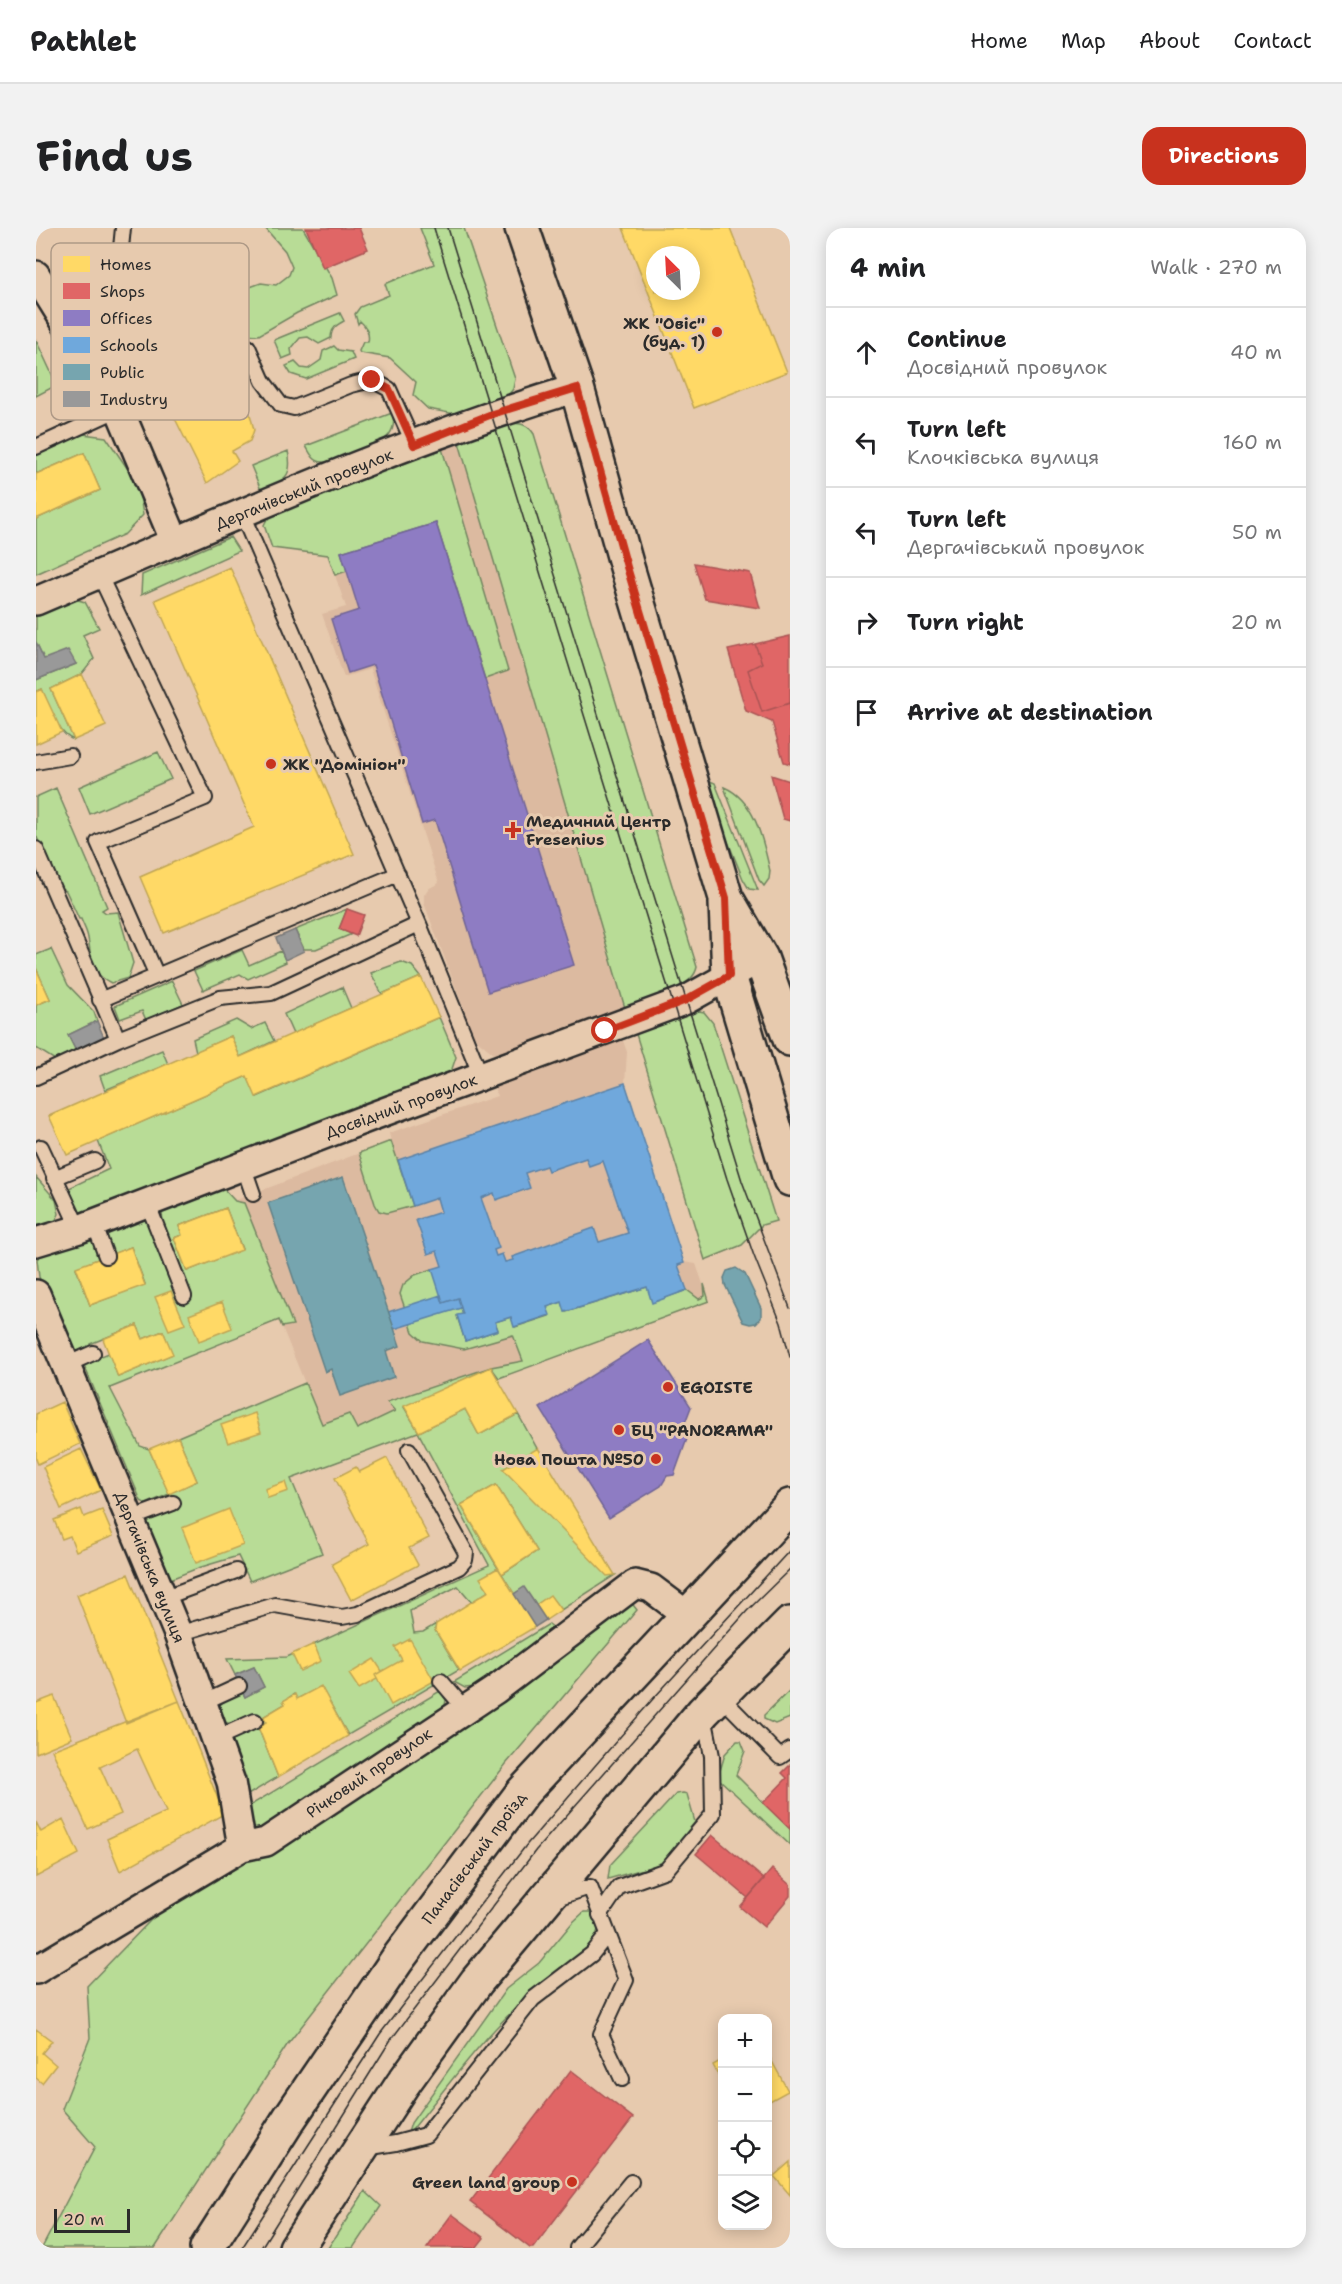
<!DOCTYPE html>
<meta charset="utf-8">
<style>
:root{--surface:#fff;--page:#f2f2f2;--text:#202124;--muted:#757577;--line:#e0e0e0;--accent:#c8321e}
body{margin:0;font-family:"Shantell Sans",sans-serif;background:var(--page);color:var(--text)}
.controls{position:absolute;right:18px;bottom:18px;display:grid;overflow:hidden;border-radius:12px;box-shadow:0 3px 15px #0003}
.controls button{width:54px;height:54px;display:grid;place-items:center;padding:0;border:0;border-bottom:2px solid var(--line);background:var(--surface);color:var(--text);font:30px sans-serif}
.compass{position:absolute;left:610px;top:18px;width:54px;height:54px;border-radius:50%;background:var(--surface);box-shadow:0 3px 15px #0003;rotate:336deg}
.scale{position:absolute;left:18px;bottom:15px;width:76px;box-sizing:border-box;padding-left:6px;border:3px solid #2b2b2b;border-top:0;font-size:16px;line-height:21px;white-space:nowrap;color:#2b2b2b;-webkit-text-stroke:4px #e7caae;paint-order:stroke}
.stop{position:absolute;width:18px;height:18px;margin:-14px;border:4px solid #c8321e;border-radius:50%;background:#fff}
.stop.end{background:#c8321e;border-color:#fff;box-shadow:0 2px 6px #0008}
.list{margin:0;padding:0;list-style:none}
h2{display:flex;justify-content:space-between;align-items:center;height:78px;margin:0;padding:0 24px;font-size:26px}
h2 small{font-size:20px;font-weight:400;color:var(--muted)}
.list li{display:grid;grid-template-columns:39px 1fr auto;gap:18px;align-items:center;box-sizing:border-box;height:90px;padding:0 24px;border-top:2px solid var(--line)}
.list b{display:block;font-size:22px;white-space:nowrap}
.list p{margin:0;font-size:20px;white-space:nowrap;color:var(--muted)}
.list em{font-size:20px;font-style:normal;color:var(--muted)}
.icon{flex:none;width:33px;height:33px;fill:none;stroke:currentColor;stroke-width:2;stroke-linecap:round;stroke-linejoin:round}
.map{position:relative;flex:none;width:754px;height:2020px;overflow:hidden;border-radius:18px}
header{display:flex;align-items:center;gap:36px;box-sizing:border-box;height:84px;padding:0 30px;background:var(--surface);border-bottom:2px solid var(--line)}
header strong{font-size:28px}
nav{display:flex;gap:33px;margin-inline-start:auto;font-size:21px}
.intro{display:flex;align-items:center;justify-content:space-between;box-sizing:border-box;height:144px;padding:0 36px}
h1{margin:0;font-size:42px}
.button{padding:15px 27px;border-radius:18px;background:var(--accent);color:#fff;font-size:21px;font-weight:700}
main{display:flex;gap:36px;padding:0 36px}
aside{flex:1;background:var(--surface);border-radius:18px;box-shadow:0 3px 15px #0003}
.map>svg:first-child{display:block}
.built{fill:#dcbaa0}
.green{fill:#b8dc96;stroke:#728460;stroke-width:1.5;fill-rule:evenodd}
.homes{fill:#ffd966;stroke:#bfa554;stroke-width:1.5;fill-rule:evenodd}
.shops{fill:#e06666;stroke:#aa5454;stroke-width:1.5}
.offices{fill:#8e7cc3;stroke:#706495;stroke-width:1.5}
.schools{fill:#6fa8dc;stroke:#5b82a7;stroke-width:1.5;fill-rule:evenodd}
.public{fill:#76a5af;stroke:#608087;stroke-width:1.5}
.industry{fill:#999;stroke:#787878;stroke-width:1.5}
.lines{fill:none;stroke-linecap:round;stroke-linejoin:round}
.lane-casing{stroke:#2b2b2b;stroke-width:18}
.street-casing{stroke:#2b2b2b;stroke-width:32}
.primary-casing{stroke:#2b2b2b;stroke-width:38}
.lane{stroke:#e7caae;stroke-width:14}
.street{stroke:#e7caae;stroke-width:27}
.primary{stroke:#e7caae;stroke-width:33}
.tram{stroke:#2b2b2b;stroke-width:1.5}
.route{stroke:#c8321e;stroke-width:8}
.poi-dot{fill:#c8321e;stroke:#e7caae;stroke-width:2}
.labels{text-anchor:middle;dominant-baseline:central;stroke-width:6;stroke-linejoin:round;paint-order:stroke}
.poi-label{font-size:16px;font-weight:bold;fill:#2b2b2b;stroke:#e7caae;text-anchor:start}
.street-label{font-size:16px;fill:#2b2b2b;stroke:#e7caae}
.key{fill:#e7caae;stroke:#af9a87;stroke-width:1.5}
.key-label{font-size:16px;fill:#2b2b2b}
</style>
<header>
<strong>Pathlet</strong>
<nav><a>Home</a><a>Map</a><a>About</a><a>Contact</a></nav>
</header>
<div class="intro"><h1>Find us</h1><a class="button">Directions</a></div>
<main>
<div class="map">
<svg width="754" height="2020" viewBox="0 0 754 2020">
<rect width="100%" height="100%" fill="#e7caae"/>
<filter id="ink" filterUnits="userSpaceOnUse"><feTurbulence type="fractalNoise" baseFrequency=".0167" numOctaves="2"/><feDisplacementMap in="SourceGraphic" scale="12" xChannelSelector="R" yChannelSelector="G"/><feConvolveMatrix kernelMatrix="1 2 1 2 8 2 1 2 1" color-interpolation-filters="sRGB"/></filter>
<g filter="url(#ink)">
<path class="built" d="M483 195 495 200 498 206 661 739 660 745 653 755 638 762 469 826H458L441 812 436 803 388 675V667L392 661 403 655 334 441 308 449 286 386 310 379 292 327 236 320 228 297 230 290 422 211Z
M586 810 591 824 589 855 648 1034 660 1036 673 1073 321 1201 312 1186 286 1197 195 974 355 913 353 905 461 868 457 856Z"/>
<path class="green" d="M229 0H267L296 50 301 67 261 85 223 107 207 106 196 90 200 64 225 55 240 57 253 47 256 39 249 23Z
M384 0H428L479 151 477 161 469 171 419 186 392 181 377 167 380 154 354 130 324 125 323 123 327 114H332C334 105 331 99 324 93L322 96 319 86 324 79 353 67 349 56 398 36Z
M304 85 308 93C300 97 295 101 295 110L283 116 272 109 264 110 255 121 256 127 246 131 238 112Z
M0 112 21 157 0 168Z
M298 118 302 122 315 124 318 131 270 151 255 146 250 138 259 134 265 140 272 141 285 132 287 123Z
M356 185C359 193 358 200 353 207 345 217 293 238 282 233 276 231 273 223 270 218Z
M472 195C484 195 492 196 498 206L661 739C657 762 609 773 589 780L422 211Z
M47 206 70 209 102 256 107 287 89 306 0 346V291L64 262 48 225 0 246V226Z
M405 217 472 443 449 451 400 295 305 324 311 343 299 347 292 327 236 320 228 297 234 285Z
M252 223C258 250 247 253 225 262L215 238Z
M194 309 203 323 105 367 106 347Z
M39 371 49 374 63 400 47 407 58 431 46 446 15 461 38 512C21 507 13 477 6 461L0 464V452L40 436 8 431 0 414V386L29 372Z
M122 524 135 551 54 586 43 559Z
M674 553 679 555 722 662 713 661 707 651 676 574Z
M688 559C719 572 727 612 734 643L733 651 728 658 723 652Z
M20 560 71 679 66 682 70 685 82 684 97 735 92 750 75 755C53 744 56 731 52 710 51 703 47 697 45 691H43L30 663 21 657 0 607V569Z
M311 681 303 701 316 706 280 721H268L259 702Z
M15 721 32 757 58 784 61 793 32 807 41 825 19 832 0 820V777L14 771 0 740V727Z
M206 722 213 737 245 723 250 734 212 751 204 746 167 762 158 743Z
M365 734 376 738 385 749 346 766 335 745Z
M136 753 147 776 110 792 106 783 84 791 79 778Z
M306 759 315 780 257 806 248 786Z
M663 783 668 784 677 795 740 993 726 997 706 1017 669 1032 600 806Z
M403 789 420 829 416 841 407 852 43 988 31 961 73 941 62 913 211 848 221 869Z
M200 792 215 801 229 795 238 813 204 829 195 808 160 824 157 811Z
M126 822 132 836 69 862 64 848Z
M355 913 377 978 351 985 343 983 339 976 323 925Z
M0 949 20 972 23 986 19 994 0 998Z
M185 958 199 973 208 975 257 1097 246 1099 243 1092 74 1160 104 1218 113 1221 133 1265 161 1253 142 1209 269 1155 286 1196 313 1186 321 1201 359 1183 351 1174 455 1139 487 1133 477 1107 428 1121 387 1113 377 1104 364 1066 367 1057 379 1047 396 1041 422 1070 427 1086 421 1088 429 1113 462 1102 459 1094 475 1089 479 1099 513 1088 511 1079 526 1074 530 1084 611 1059 617 1074 651 1062 663 1071 669 1068 668 1056 673 1073 463 1150 455 1139 368 1179 383 1204 429 1181 443 1207 482 1186 571 1347H579L525 1382 514 1368 500 1377 488 1360 478 1366 466 1346 501 1323 460 1257 425 1277 462 1340 445 1350 453 1363 436 1374 422 1358 374 1383 378 1405 387 1404 400 1396 399 1402 423 1442 312 1507 285 1459 261 1471 258 1466 248 1473 249 1476 227 1489 230 1494 222 1499 242 1549 210 1568 193 1515 198 1496C189 1496 174 1488 184 1477 189 1471 200 1468 207 1465L209 1469 228 1459 218 1439 199 1447 191 1431 251 1429 453 1337 382 1204 255 1251 286 1325 214 1353 202 1328 162 1340 132 1352 109 1291 137 1275 133 1266 110 1276 105 1273 48 1137 50 1134 73 1125 82 1149 136 1126 127 1103 107 1111 101 1097 54 1116 56 1123 45 1124 34 1121 3 1049 1 1031 10 1022 54 1006 62 1031 40 1040 54 1077 109 1056 95 1019 77 1026 68 1002 106 989 110 990 116 1006 128 1003 126 985 128 982ZM190 980 206 1021 151 1043 138 1010 146 1007 143 998Z
M591 1369 601 1382 470 1536 251 1817 119 2020H6L59 1919 26 1881 54 1810 51 1758 143 1663 222 1628Z
M513 1396 518 1400 440 1459 429 1460 418 1454Z
M754 1462V1490L739 1496 728 1491V1487Z
M404 1463 410 1472 408 1483 217 1607 210 1580Z
M701 1513H705L709 1523 700 1547 754 1601V1617L682 1550 689 1526Z
M647 1565 651 1566 659 1594 625 1636 572 1651 574 1637 640 1566Z
M548 1684H555L562 1689C569 1721 521 1745 500 1762 450 1803 412 1858 371 1908L375 1895 470 1761 503 1735 536 1695Z
M329 1963 345 1978 317 2020H292Z"/>
<path class="homes" d="M587 0H694L751 144 658 180ZM619 27H655V63H619Z
M145 89 149 97 168 91 184 101 181 126 202 161 214 186 218 202 214 213 196 223 202 233 171 255 98 108Z
M48 225 64 262 0 291V246Z
M194 339 318 626 128 705 104 649 218 599 119 372Z
M46 446 70 498 38 512 15 461Z
M6 461 26 504 0 516V464Z
M0 740 14 771 0 777Z
M385 749 403 789 220 869 211 848 31 927 13 888 195 808 204 829Z
M190 980 206 1022 151 1043 138 1010 146 1007 143 998Z
M95 1019 109 1057 54 1077 40 1039Z
M135 1063 149 1096 133 1102 119 1069Z
M186 1074 196 1100 163 1113 153 1087Z
M101 1097 107 1111 127 1103 137 1126 82 1149 67 1111Z
M455 1139 482 1186 443 1207 429 1181 383 1204 368 1178Z
M26 1174 44 1216 2 1236 0 1231V1186Z
M219 1185 225 1204 192 1215 185 1197Z
M142 1209 161 1253 133 1266 113 1221Z
M502 1220 579 1347 571 1348 467 1241Z
M45 1221 65 1262 25 1281 7 1239Z
M351 1230 393 1310 373 1320 382 1337 315 1372 296 1336 333 1316 299 1250 320 1239 323 1244Z
M249 1254 252 1263 232 1270 229 1261Z
M460 1257 501 1323 466 1346 425 1277Z
M45 1281 48 1289 66 1282 77 1308 40 1323 34 1308 26 1311 18 1292Z
M193 1281 207 1317 160 1335 146 1300Z
M462 1340 499 1399 424 1443 399 1402 400 1396 453 1363 444 1350Z
M92 1346 143 1473 90 1495 41 1367Z
M514 1367 525 1382 510 1392 500 1377Z
M374 1411 398 1453 355 1477 339 1447 366 1432 359 1419Z
M278 1416 285 1433 264 1443 256 1426Z
M338 1431 346 1443 339 1447 341 1451 323 1461 313 1446Z
M285 1458 312 1508 242 1549 222 1499 230 1494 227 1489 249 1476 247 1473 259 1466 261 1471Z
M18 1468 36 1510 0 1525V1475Z
M143 1473 188 1586 84 1643 71 1611 130 1584 101 1521 64 1539 85 1586 52 1601 16 1522Z
M27 1591 43 1626 0 1649V1594L5 1604Z
M0 1801 16 1813 6 1825 20 1837 6 1855 0 1850Z
M732 1826 752 1863 732 1874Z
M686 1832V1854L677 1837Z
M754 1934V1967L738 1948Z"/>
<path class="shops" d="M270 0H323L332 21 287 40Z
M658 335 714 345 724 380 669 371Z
M754 408V475L726 484 712 442 726 435 719 416Z
M719 416 726 435 712 442 726 484 754 475V536L748 534 736 494 710 483 692 422Z
M735 547 754 553V593L747 591Z
M311 681 328 687 320 708 303 701Z
M754 1537V1601L727 1575 751 1550 746 1545Z
M676 1607 728 1651 712 1670 660 1626Z
M736 1641 754 1657V1668L728 1699 704 1679Z
M535 1842 597 1890 497 2020H494L434 1974Z
M416 1986 448 2010 440 2020H391Z"/>
<path class="offices" d="M400 295 538 737 452 764 399 592 386 596 337 437 312 445 295 391 323 382 305 324Z
M612 1112 655 1179 647 1200 652 1208 638 1247 631 1248 625 1258 573 1290 504 1180Z"/>
<path class="schools" d="M589 855 648 1035 642 1037 651 1062 616 1075 611 1059 529 1084 526 1074 511 1079 514 1087 478 1099 475 1089 459 1094 462 1102 429 1113 421 1087 427 1086 422 1070 407 1075 396 1041 406 1038 401 1023 392 1026 380 992 405 984 401 970 377 978 362 932ZM550 930 553 938 567 933 592 1005 563 1014 558 1000 476 1029 477 1032 469 1034 466 1026 460 1028 458 1022 463 1020 445 970 458 965 460 972 494 960 489 945 510 938 512 943Z
M405 1067 407 1075 422 1070 425 1080 358 1101 352 1084Z"/>
<path class="public" d="M307 949 364 1118 350 1123 358 1149 304 1168 295 1141 289 1144 232 975Z
M700 1040 709 1046 725 1080V1090L720 1095 714 1096 707 1094 689 1057 688 1050 691 1043Z"/>
<path class="industry" d="M0 414 8 431 32 422 40 436 0 452Z
M259 702 268 723 249 732 240 710Z
M61 793 69 812 41 825 32 807Z
M488 1359 510 1392 499 1399 478 1366Z
M218 1439 228 1459 209 1469 199 1447Z"/>
<g class="lines">
<defs>
<path id="lane" d="M16 73 61 48 85 20 87 0
M212 119 227 153 245 177 258 180 315 157 336 152 353 161 378 217
M0 219 83 181
M206 286 383 696
M63 346 169 570 62 614 121 748
M0 534 34 528
M0 621 82 811 184 770 235 765 383 696 445 848
M64 772 362 646
M0 849 82 811
M5 919 43 1001
M207 937 217 966
M18 950 59 933
M111 974 148 1068
M58 995 70 1028
M30 1137 57 1125
M94 1291 137 1275
M127 1370 200 1343
M142 1406 239 1377 306 1389 322 1386 423 1339 429 1332 430 1325 373 1222
M405 1453 429 1481
M683 1467 744 1529 754 1522
M166 1475 203 1458
M179 1511 219 1493
M520 1670 554 1659 590 1752 565 1806 586 1851
M564 1687 583 1659 630 1642 677 1586 676 1528 668 1488
M329 1920 360 1915 390 1907 497 1771 556 1726 572 1706
M541 2020 595 1954"/>
<path id="street" d="M0 47 83 181 139 314
M0 373C178 298 355 216 541 160
M0 1014 43 1001 337 888 650 772 725 730
M0 1066 142 1406 195 1554 206 1619
M0 1742 206 1619 230 1614 459 1462 599 1356 615 1360 651 1387"/>
<path id="primary" d="M486 0 541 160 591 339 690 670 725 730 754 811
M690 675 693 748 754 951
M171 2020 253 1891 361 1732 487 1564 754 1278
M260 2020 366 1857 441 1753 667 1484 754 1396"/>
</defs>
<use href="#lane" class="lane-casing"/>
<use href="#street" class="street-casing"/>
<use href="#primary" class="primary-casing"/>
<use href="#lane" class="lane"/>
<use href="#street" class="street"/>
<use href="#primary" class="primary"/>
<path class="tram" d="M398 0 691 951 718 1028 745 1095 754 1129
M412 0 706 953 754 1080
M206 2020 344 1806 492 1615 616 1472 754 1322
M225 2020 354 1813 500 1622 711 1383 754 1341"/>
</g>
</g>
<g class="lines" filter="url(#ink)">
<path class="route" d="M336 152 353 161 378 217 456 186 541 160 591 339 690 670 693 748 650 772 569 803"/>
</g>
<g class="poi-dot">
<circle cx="681" cy="104" r="6"/>
<circle cx="235" cy="536" r="6"/>
<path d="M474 593h6v6h6v6h-6v6h-6v-6h-6v-6h6z"/>
<circle cx="632" cy="1159" r="6"/>
<circle cx="583" cy="1202" r="6"/>
<circle cx="620" cy="1231" r="6"/>
<circle cx="536" cy="1954" r="6"/>
</g>
<g class="labels">
<g class="poi-label">
<text x="669" y="95" text-anchor="end">ЖК "Овіс"<tspan x="669" dy="18">(буд. 1)</tspan></text>
<text x="247" y="536">ЖК "Домініон"</text>
<text x="490" y="593">Медичний Центр<tspan x="490" dy="18">Fresenius</tspan></text>
<text x="644" y="1159">EGOISTE</text>
<text x="595" y="1202">БЦ "PANORAMA"</text>
<text x="608" y="1231" text-anchor="end">Нова Пошта №50</text>
<text x="524" y="1954" text-anchor="end">Green land group</text>
</g>
<g class="street-label">
<text transform="translate(268 261) rotate(-22)">Дергачівський провулок</text>
<text transform="translate(365 878) rotate(-20)">Досвідний провулок</text>
<text transform="translate(114 1339) rotate(68)">Дергачівська вулиця</text>
<text transform="translate(333 1545) rotate(-34)">Річковий провулок</text>
<text transform="translate(438 1630) rotate(-53)">Панасівський проїзд</text>
</g>
</g>
<rect x="15" y="15" width="198" height="177" rx="9" class="key"/>
<rect x="27" y="28" width="27" height="16" fill="#ffd966"/>
<rect x="27" y="55" width="27" height="16" fill="#e06666"/>
<rect x="27" y="82" width="27" height="16" fill="#8e7cc3"/>
<rect x="27" y="109" width="27" height="16" fill="#6fa8dc"/>
<rect x="27" y="136" width="27" height="16" fill="#76a5af"/>
<rect x="27" y="163" width="27" height="16" fill="#999"/>
<g class="key-label">
<text x="64" y="42">Homes</text>
<text x="64" y="69">Shops</text>
<text x="64" y="96">Offices</text>
<text x="64" y="123">Schools</text>
<text x="64" y="150">Public</text>
<text x="64" y="177">Industry</text>
</g>
</svg>
<div class="controls">
<button>+</button>
<button>−</button>
<button><svg class="icon" aria-label="locate" viewBox="0 0 24 24"><circle cx="12" cy="12" r="6"/><path d="M12 2v4M12 18v4M2 12h4M18 12h4"/></svg></button>
<button><svg class="icon" aria-label="layers" viewBox="0 0 24 24"><path d="M12 4l9 5-9 5-9-5zM3 14l9 5 9-5"/></svg></button>
</div>
<svg class="compass" viewBox="-18 -18 36 36"><path d="M0-13l5 13h-10z" fill="#e53935"/><path d="M0 13l5-13h-10z" fill="#757577"/></svg>
<div class="scale">20 m</div>
<div class="stop" style="left:569px;top:803px"></div>
<div class="stop end" style="left:336px;top:152px"></div>
</div>
<aside>
<h2>4 min<small>Walk · 270 m</small></h2>
<ul class="list">
<li><svg class="icon" aria-label="ahead" viewBox="0 0 24 24"><path d="M12 20V5M6 11l6-6 6 6"/></svg><div><b>Continue</b><p>Досвідний провулок</p></div><em>40 m</em></li>
<li><svg class="icon" aria-label="left" viewBox="0 0 24 24"><path d="M17 20v-9H6M10 6l-5 5 5 5"/></svg><div><b>Turn left</b><p>Клочківська вулиця</p></div><em>160 m</em></li>
<li><svg class="icon" aria-label="left" viewBox="0 0 24 24"><path d="M17 20v-9H6M10 6l-5 5 5 5"/></svg><div><b>Turn left</b><p>Дергачівський провулок</p></div><em>50 m</em></li>
<li><svg class="icon" aria-label="right" viewBox="0 0 24 24"><path d="M7 20v-9h11M14 6l5 5-5 5"/></svg><div><b>Turn right</b></div><em>20 m</em></li>
<li><svg class="icon" aria-label="arrive" viewBox="0 0 24 24"><path d="M6 21V4h12l-3 4 3 4H6"/></svg><div><b>Arrive at destination</b></div></li>
</ul>
</aside>
</main>
